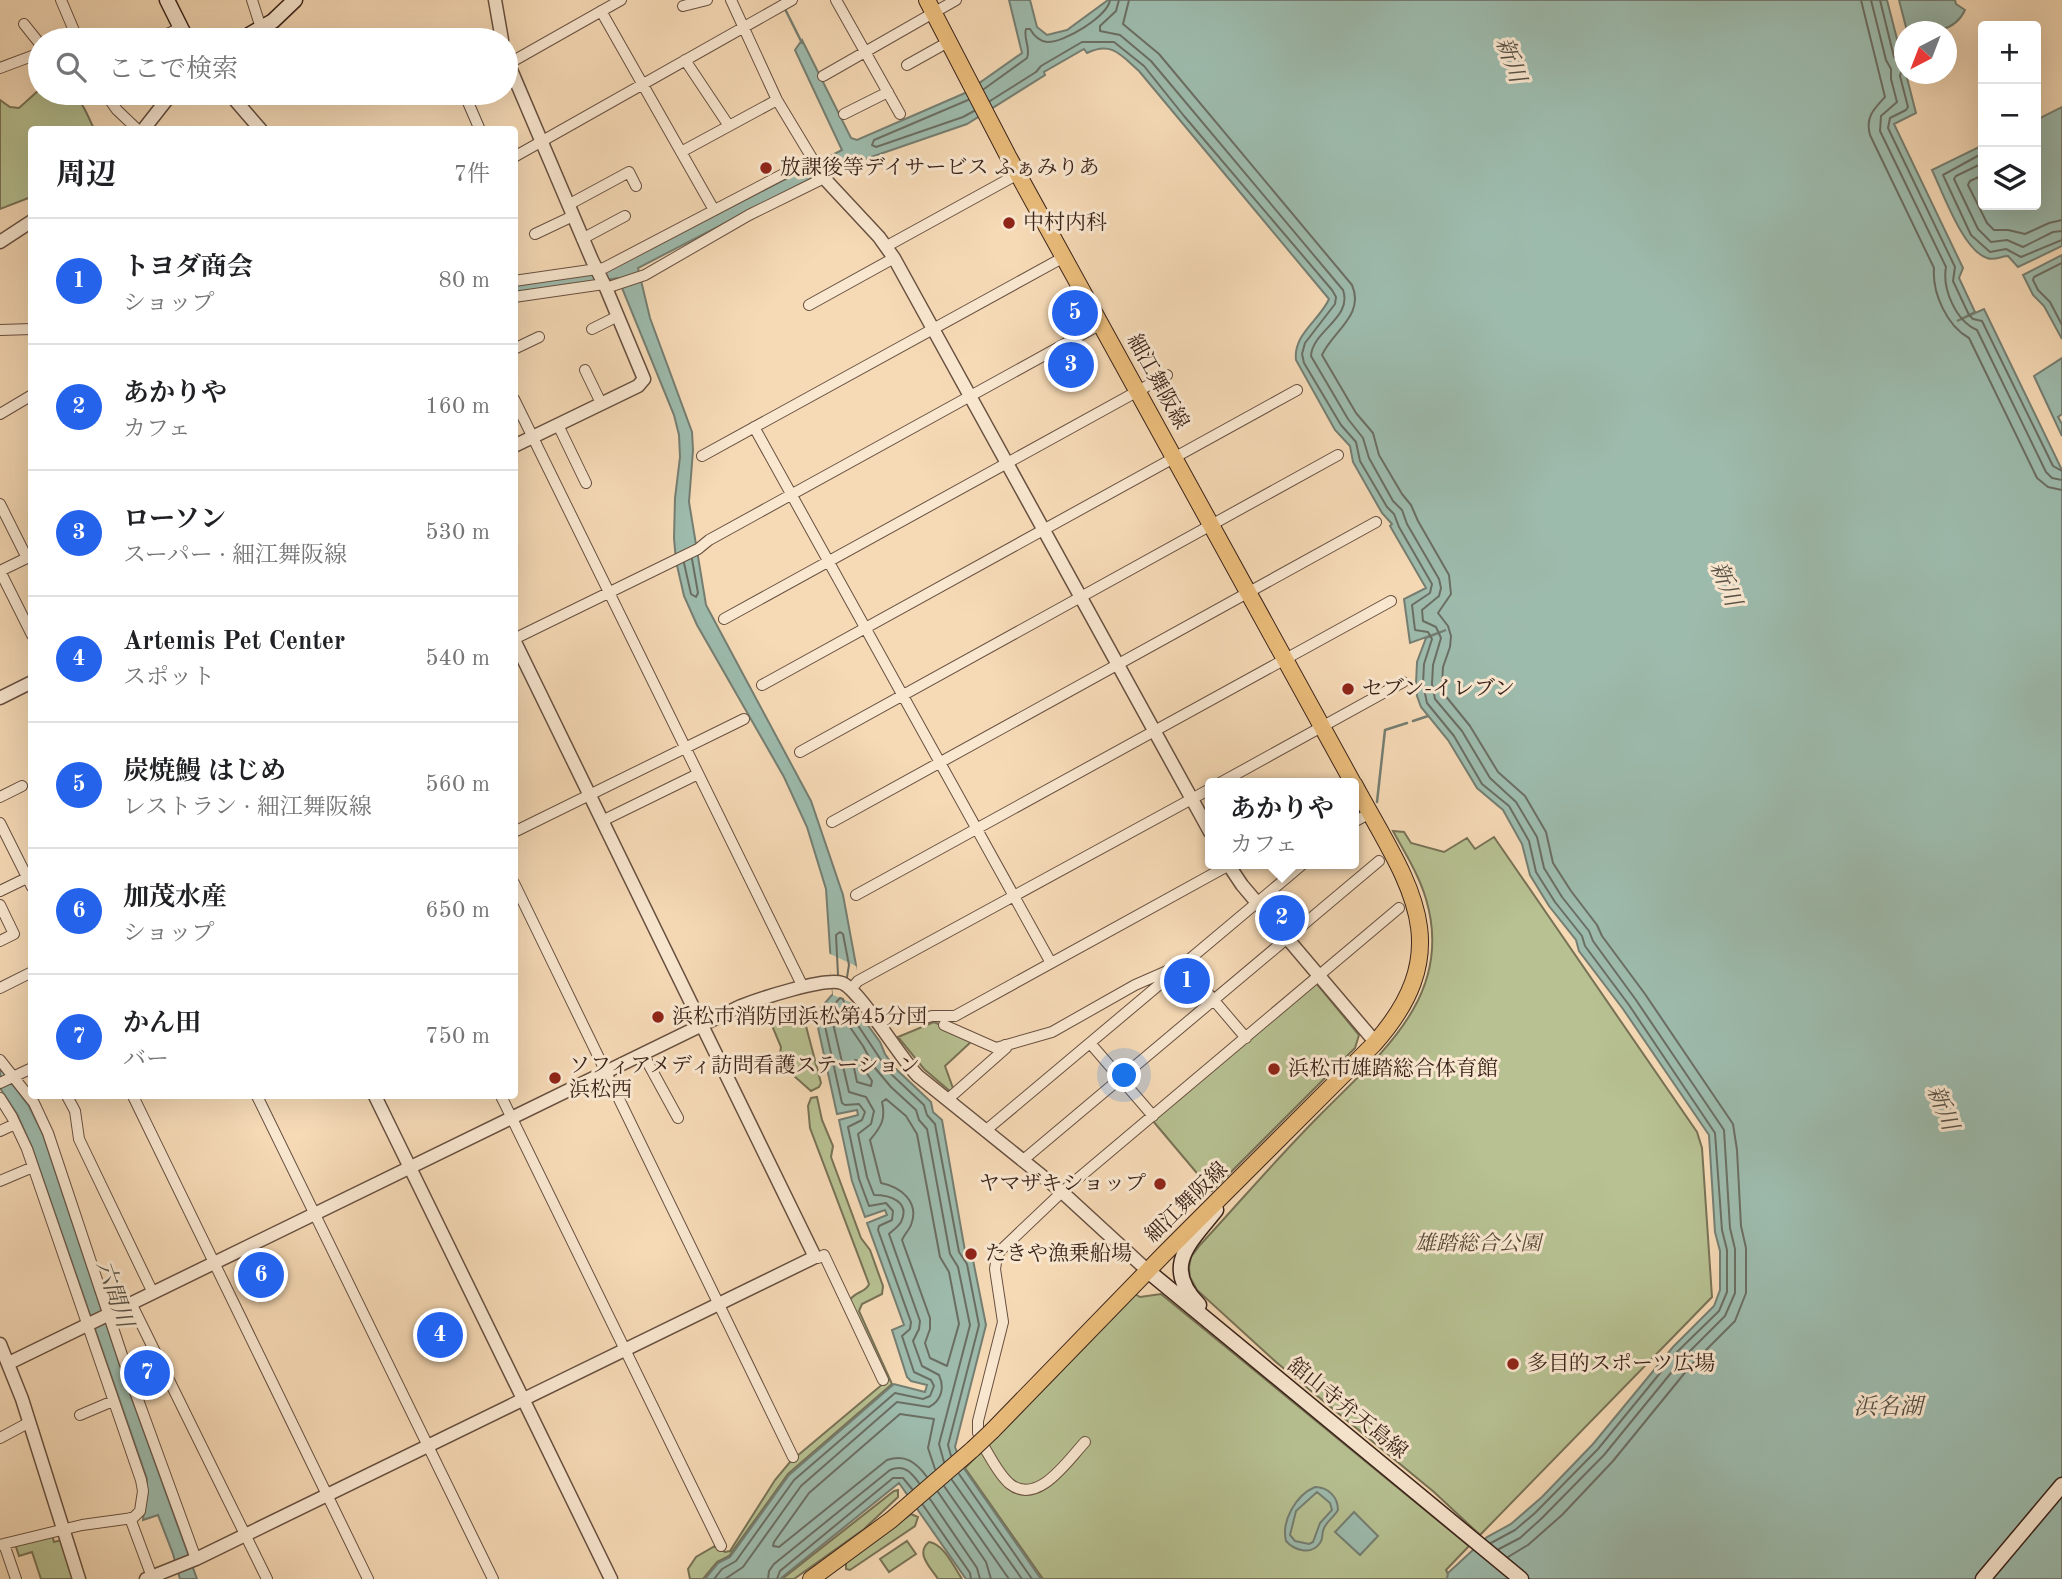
<!DOCTYPE html>
<html lang="ja">
<meta charset="utf-8">
<style>
:root{--surface:#fff;--page:#f6f6f6;--text:#202124;--muted:#757577;--line:#e0e0e0;--accent:#2563eb}
body{margin:0;font-family:"Old Standard TT","Noto Serif JP",serif;background:var(--page);color:var(--text)}
.controls{position:absolute;right:21px;top:21px;display:grid;overflow:hidden;border-radius:7px;box-shadow:0 7px 28px #0002}
.controls button{width:63px;height:63px;display:grid;place-items:center;padding:0;border:0;border-bottom:2px solid var(--line);background:var(--surface);color:var(--text);font:35px sans-serif}
.compass{position:absolute;left:1894px;top:21px;width:63px;height:63px;border-radius:50%;background:var(--surface);box-shadow:0 7px 28px #0002;rotate:222deg}
.you{position:absolute;left:1125px;top:1076px;width:24px;height:24px;margin:-18px;border:5px solid #fff;border-radius:50%;background:#1a73e8;box-shadow:0 0 0 10px #1a73e833}
.badge{display:grid;place-items:center;width:46px;height:46px;border-radius:50%;background:var(--accent);color:#fff;font-size:23px;font-weight:700}
.pin{position:absolute;translate:-50% -50%;border:4px solid #fff;box-shadow:0 2px 7px #0006}
.popup{position:absolute;left:1205px;top:778px;width:154px;height:91px;box-sizing:border-box;display:grid;place-content:center;border-radius:7px;background:var(--surface);filter:drop-shadow(0 2px 5px #0005);font-size:23px;white-space:nowrap;color:var(--muted)}
.popup b{font-size:26px;color:var(--text)}
.popup::after{content:'';position:absolute;left:50%;top:100%;margin-left:-14px;border:14px solid transparent;border-top-color:var(--surface)}
.list{margin:0;padding:0;list-style:none}
h2{display:flex;justify-content:space-between;align-items:center;height:91px;margin:0;padding:0 28px;font-size:30px}
h2 small{font-size:23px;font-weight:400;color:var(--muted)}
.list li{display:grid;grid-template-columns:46px 1fr auto;gap:21px;align-items:center;box-sizing:border-box;height:126px;padding:0 28px;border-top:2px solid var(--line)}
.list b{display:block;font-size:26px;white-space:nowrap}
.list p{margin:0;font-size:23px;white-space:nowrap;color:var(--muted)}
.list em{font-size:23px;font-style:normal;color:var(--muted)}
.icon{flex:none;width:38px;height:38px;fill:none;stroke:currentColor;stroke-width:2;stroke-linecap:round;stroke-linejoin:round}
.map{position:relative;flex:none;width:2062px;height:1579px;overflow:hidden}
.search{position:absolute;background:var(--surface);box-shadow:0 7px 28px #0002;left:28px;top:28px;width:490px;height:77px;display:flex;align-items:center;gap:18px;box-sizing:border-box;padding:0 24px;border-radius:38px;color:var(--muted);font-size:26px}
.panel{position:absolute;background:var(--surface);box-shadow:0 7px 28px #0002;left:28px;top:126px;width:490px;height:973px;border-radius:7px}
.map>svg:first-child{display:block}
.green{fill:#b7c192;stroke:#787256;stroke-width:2}
.water{fill:#9dbbad;stroke:#757e72;stroke-width:2;fill-rule:evenodd}
.pier{fill:#f6dab6}
.lines{fill:none;stroke-linecap:round;stroke-linejoin:round}
.shore{stroke:#6b6e63;stroke-width:2}
.stream{stroke:#757e72;stroke-width:2.5}
.minor-casing{stroke:#685040;stroke-width:12}
.tertiary-casing{stroke:#685040;stroke-width:15}
.secondary-casing{stroke:#392219;stroke-width:17}
.primary-casing{stroke:#392219;stroke-width:18}
.minor{stroke:#f9e7d0;stroke-width:10}
.tertiary{stroke:#f9e7d0;stroke-width:12}
.secondary{stroke:#f9e7d0;stroke-width:14}
.primary{stroke:#ebbd7b;stroke-width:16}
.primary-bridge-casing{stroke:#392219;stroke-width:18;stroke-linecap:butt}
.primary-bridge{stroke:#ebbd7b;stroke-width:16}
.poi-dot{fill:#8f2418;stroke:#f9e7d0;stroke-width:2.5}
.labels{text-anchor:middle;dominant-baseline:central;stroke-width:6;stroke-linejoin:round;paint-order:stroke}
.poi-label{font-size:21px;fill:#392219;stroke:#f9e7d0;text-anchor:start}
.street-label{font-size:21px;fill:#392219;stroke:#f9e7d0}
.park-label{font-size:21px;font-style:italic;fill:#584a37;stroke:#f9e7d0}
.water-label{font-size:23px;font-style:italic;fill:#575045;stroke:#f9e7d0}
</style>
<div class="map">
<svg width="2062" height="1579" viewBox="0 0 2062 1579">
<rect width="100%" height="100%" fill="#f6dab6"/>
<filter id="stains"><feTurbulence type="fractalNoise" baseFrequency=".00286" numOctaves="4"/><feColorMatrix values="0 0 0 0 .2 0 0 0 0 .09 0 0 0 0 .02 0 0 0 .5 -.17"/></filter>
<radialGradient id="worn" r=".72"><stop offset=".6" stop-color="#630" stop-opacity="0"/><stop offset="1" stop-color="#630" stop-opacity=".3"/></radialGradient>
<path class="green" d="M40 89V93C79 93 78 94 94 129L32 130 31 197 0 209V100L10 107 19 108Z
M1393 831 1404 832 1411 843 1444 852 1467 838 1475 849 1494 837 1697 1132 1702 1148 1712 1297 1480 1535 1434 1492 1276 1362 1197 1290 1190 1277 1189 1267 1191 1257 1200 1245C1240 1202 1278 1157 1320 1115 1380 1054 1455 996 1426 899 1419 875 1405 853 1393 831Z
M1314 984H1317L1359 1035 1355 1048 1212 1191 1153 1121Z
M793 1005 802 1011 821 1083 819 1087 811 1091 785 1068 780 1054 781 1047 768 1016 771 1010Z
M934 1022 973 1040 945 1066 954 1091 952 1093 924 1069 898 1037Z
M817 1097 822 1120 833 1146 831 1157 861 1238 870 1250 883 1286 882 1294 862 1304 859 1311 892 1384 788 1474 729 1556 717 1562 703 1579H690L688 1569 696 1557 715 1546 725 1552 730 1551 775 1480 790 1462 884 1383 850 1300C854 1292 867 1292 869 1284L810 1128 808 1106 811 1098Z
M1135 1294 1140 1297 1161 1294 1469 1546 1446 1570 1449 1576 1447 1579H1043L965 1468Z
M898 1490V1497L864 1529 794 1579H782L894 1491Z
M911 1514 918 1517 915 1526 850 1570 846 1569V1562Z
M52 1535 54 1542 62 1540 74 1579H41L32 1552 19 1556 15 1544Z
M907 1541 916 1554 889 1572 880 1559Z
M929 1542C944 1544 954 1567 962 1579H938C930 1567 915 1553 929 1542Z"/>
<path class="water" d="M1009 0H1030L1037 27 1047 35 1067 30 1108 0H1887L1916 113 1894 124 1963 268 1959 278 1975 312 1957 321 1984 309 2062 470V1579H1447L1448 1573 1487 1537 1511 1524 1542 1497 1593 1444 1673 1347 1714 1306 1720 1290V1251L1715 1232 1709 1135 1623 1009 1579 951 1576 940 1549 906 1530 875 1522 844 1503 810 1477 788 1448 740 1421 707 1417 696 1416 684 1417 662 1426 638 1446 630 1410 643 1404 599 1426 588 1390 526 1392 524 1382 513 1353 462 1350 446 1335 430 1296 360C1293 334 1320 320 1329 299L1139 71C1121 55 1112 41 1087 53L1084 49 1044 72 1045 75 967 124 816 176 638 268 650 318 692 432 693 450 689 502 706 605 811 801 843 895 856 965 851 1002 880 1042 885 1054 895 1068 931 1102 933 1112 942 1120 965 1251 973 1260 986 1325 955 1447 963 1467 1041 1579H966L899 1483 780 1579H705L718 1563 730 1557 789 1475 894 1384 925 1392 927 1385 911 1381 907 1377 892 1330 904 1325 867 1223 887 1215 885 1210 865 1217 852 1181 839 1120 858 1115 857 1110 837 1114 815 1014 833 994 826 889 807 827 784 777 697 625 684 596 676 561 674 538 675 498 680 457 679 435 674 415 618 278 515 293 514 284 606 271 842 150 795 50 802 40 851 138 857 140 965 93 1022 53Z
M1899 0H1955L1956 4 1965 10C1954 34 1929 32 1907 31Z
M2062 107V246L2018 267 2008 256C2001 256 1995 261 1987 258 1963 250 1943 193 1932 170L1983 145V205H2036V120Z
M2062 255V339L2044 306 2033 295 2023 275Z
M2062 358V414L2058 417 2062 424V436L2034 376Z
M0 1068 29 1106 43 1135 120 1366 197 1579H180L173 1554 158 1515 143 1520 147 1479 32 1147 17 1114 0 1088Z
M1315 1487C1328 1487 1338 1497 1338 1510 1334 1517 1327 1521 1324 1528 1321 1534 1324 1538 1320 1543 1311 1556 1294 1550 1286 1541 1281 1521 1296 1495 1315 1487ZM1317 1492 1330 1503 1332 1510 1320 1523 1313 1542 1309 1544 1295 1541 1290 1535 1296 1511Z
M1354 1512 1378 1536 1360 1555 1335 1532Z"/>
<path class="pier" d="M828 953 856 966 858 979 854 1000 861 1009V1016L852 1003 833 995Z"/>
<g class="lines">
<path class="shore" d="M1119 0 1116 11 1100 26V31L1120 35 1151 61 1343 290C1353 318 1312 331 1311 356L1348 419 1363 438 1369 458 1393 501 1402 510 1407 524 1439 579 1441 588 1439 596 1422 610 1423 621 1436 627 1441 638 1433 665 1432 684 1435 699 1462 731 1490 778 1516 802 1537 837 1544 868 1562 897 1589 931 1593 941 1636 1000 1724 1130 1730 1228 1735 1249V1293L1725 1316 1684 1357 1604 1455 1541 1519 1520 1538 1499 1549
M1129 0 1123 24 1159 54 1352 285C1365 315 1333 331 1322 355L1356 413 1373 433 1379 455 1402 494 1411 505 1418 521 1449 575 1451 594 1438 613 1448 626 1451 636 1450 647 1443 667 1442 684 1444 694 1470 726 1498 772 1525 796 1546 832 1553 863 1571 891 1597 925 1602 936 1645 994 1733 1124 1737 1150 1741 1226 1746 1248V1293L1735 1321 1692 1364 1613 1461 1562 1515 1528 1545 1508 1557
M1861 0 1885 97C1874 109 1865 117 1870 135L1934 268C1932 293 1947 326 1969 338L2037 478 2048 487 2062 490
M1871 0 1886 60 1891 69V79L1897 102 1881 116 1880 131 1946 267C1942 289 1956 321 1977 330L2046 472 2052 478 2062 480
M1880 0 1894 57 1903 65 1900 76 1908 107 1906 110 1890 118 1888 128 1955 267 1953 281 1969 315 1973 319 1982 321 2053 466 2062 471
M984 89 1027 58C1031 48 1023 38 1026 29H1030C1034 36 1039 41 1047 42 1064 43 1108 16 1110 0
M968 100 874 140 872 145 876 147 963 117 974 111
M990 101 1036 72 1041 66 1082 42H1114L1144 66 1184 116 1332 290 1336 297 1335 304 1305 343 1302 354 1304 363 1341 425 1356 442 1360 461 1387 507 1394 514 1399 527 1432 584 1430 593 1412 605 1415 630 1428 632 1432 639 1424 664 1423 684 1427 703 1454 736 1482 784 1509 806 1529 841 1536 872 1555 902 1582 936 1585 946 1629 1005 1715 1133 1722 1230 1727 1250V1292L1719 1311 1678 1351 1598 1449 1535 1513 1515 1530 1491 1543
M1983 153 1943 175 1971 235 1990 252 2006 249 2021 257 2062 240
M1983 163 1956 176 1954 179 1978 229 1991 242 2007 240 2023 247 2053 232 2062 231
M1983 175 1970 181 1968 185 1987 223 1994 230H2008L2025 234 2049 223 2062 220
M2062 263 2034 277 2033 280 2038 290 2050 302 2062 325
M684 563 691 594 696 597 698 593 692 559
M838 975 836 935 840 932 843 934 849 965 847 977
M855 1060 859 1061 872 1081 871 1086 857 1082 853 1063Z
M886 1099 906 1116 917 1134 940 1257 949 1272 959 1324 947 1366 930 1358 925 1343 930 1329V1318L902 1240C904 1235 909 1230 911 1225 920 1202 901 1187 881 1183L870 1140C881 1127 886 1119 882 1102Z
M959 1474 1032 1579
M927 1477C916 1462 905 1454 887 1460L779 1547 773 1546 774 1542 809 1493 900 1414 934 1419 928 1448 935 1469
M952 1480 1022 1579
M944 1486 1009 1579
M938 1492 986 1562 991 1579
M930 1499 977 1568 980 1579
M923 1505 970 1573 971 1579
M714 1579 722 1569 736 1561 794 1480 895 1393 923 1399 930 1396 934 1386 931 1380 914 1372 902 1336 910 1329 911 1322 878 1230 879 1226 892 1220 893 1211 886 1203 869 1206 859 1179 848 1127 862 1120 865 1112 859 1104 845 1105 842 1103 823 1017 840 998 843 999 845 1006 889 1072 924 1105 927 1115 935 1124 959 1252 967 1264 979 1325 948 1445 951 1456
M725 1579 743 1567 801 1486 897 1402 929 1407C941 1401 945 1388 939 1375L922 1366 913 1341 919 1329 920 1321 889 1234C892 1231 898 1227 901 1222 911 1201 889 1195 874 1195L867 1177 858 1134 871 1124 874 1111 866 1097 849 1092 832 1019 837 1013 841 1014 863 1046 875 1068 891 1087 916 1110 919 1120 927 1129 950 1254 958 1267 970 1325 939 1444 944 1462
M768 1579 769 1571 774 1564 890 1470C904 1464 911 1472 919 1483
M777 1579 780 1571 893 1478H903L912 1489"/>
<path class="stream" d="M785 9 802 43
M1413 721 1428 716
M1377 802 1385 730 1407 723"/>
<defs>
<path id="minor" d="M61 0 78 40
M252 0 261 28
M836 0 900 114
M683 6 707 0
M601 11 714 210
M24 24 40 44
M155 40 180 28
M685 60 729 126
M508 64 621 0
M907 65 950 41
M0 68 40 53
M823 76 956 0
M105 93 117 110 138 130
M464 93 480 130
M844 114 888 92
M681 152 777 100
M514 157 792 0
M568 205 629 172 636 186
M535 234 573 216
M582 239 625 216
M887 246 1018 174
M514 281 604 268 812 159
M606 288 645 275 749 215 824 178 777 100 731 0
M514 297 604 284
M809 305 894 258
M592 329 618 316
M0 330 32 329
M514 349 539 337
M585 370 601 403
M514 399 803 987
M0 414 32 395
M558 425 586 483
M754 427 1051 963
M702 456 1064 257
M0 504 27 558
M0 571 32 635
M0 571 31 556
M724 619 1167 375
M514 639 698 549 709 540 1101 324
M762 685 1297 390
M800 752 1338 455
M1220 783 1403 682
M0 797 22 786
M602 821 698 774
M832 822 1376 522
M1354 822 1370 813
M0 823 32 887
M514 832 744 719
M514 883 793 1457
M0 891 31 876
M856 895 1391 601
M0 905 14 934 0 941
M0 988 32 972
M851 989 858 981 1210 789
M919 1020 932 1016H955L1231 864
M944 1025 996 1048 1052 1032 1135 985 1183 964 1246 1038
M1090 1043 1153 1116
M643 1054 678 1118
M0 1060 34 1103 48 1133 125 1364 196 1559
M0 1083 32 1068
M67 1096 75 1111 79 1139 153 1293
M133 1096 368 1579
M257 1096 493 1579
M501 1096 721 1546
M0 1098 12 1117 27 1149 141 1480 143 1491 140 1511 133 1518 82 1525 0 1545
M947 1100 1006 1048 1005 1045
M0 1131 15 1124
M985 1131 1303 864
M1022 1161 1379 861
M0 1181 33 1167
M815 1257 818 1258 824 1255 883 1380
M131 1303 267 1579
M80 1415 113 1401
M978 1433V1421L1003 1322 995 1269 997 1256 1001 1250 1062 1192 1399 908
M0 1438 30 1422
M984 1447C991 1458 999 1475 1010 1484 1038 1506 1068 1460 1085 1442
M130 1518 152 1577
M4 1544 16 1579"/>
<path id="tertiary" d="M495 0 502 40
M506 58 592 260 606 288 644 379 638 386 514 446
M229 93 261 130
M143 130 172 93
M824 178 879 237 894 258 1210 832
M0 242 32 221
M0 698 32 682
M1228 864 1242 885 1376 1043
M375 1096 611 1579
M0 1344 22 1399 79 1579
M9 1363 741 1006C759 999 825 977 842 983 859 989 900 1058 918 1076L1062 1192 1148 1271
M146 1579 196 1559 815 1257 514 640"/>
<path id="secondary" d="M167 0 187 40
M240 40 273 21 295 0
M1148 1271 1521 1579
M1199 1305C1161 1266 1190 1243 1216 1210
M1983 1579 2062 1485"/>
<path id="primary" d="M927 0 1008 156 1353 783
M992 1431 1165 1253 1374 1044C1462 945 1406 881 1354 784
M811 1579 891 1520 973 1449"/>
</defs>
<use href="#minor" class="minor-casing"/>
<use href="#tertiary" class="tertiary-casing"/>
<use href="#secondary" class="secondary-casing"/>
<use href="#primary" class="primary-casing"/>
<use href="#minor" class="minor"/>
<use href="#tertiary" class="tertiary"/>
<use href="#secondary" class="secondary"/>
<use href="#primary" class="primary"/>
<defs>
<path id="primary-bridge" d="M973 1449 992 1431"/>
</defs>
<use href="#primary-bridge" class="primary-bridge-casing"/>
<use href="#primary-bridge" class="primary-bridge"/>
</g>
<g class="poi-dot">
<circle cx="766" cy="168" r="7"/>
<circle cx="1009" cy="223" r="7"/>
<circle cx="1348" cy="689" r="7"/>
<circle cx="658" cy="1017" r="7"/>
<circle cx="1274" cy="1069" r="7"/>
<circle cx="555" cy="1078" r="7"/>
<circle cx="1160" cy="1184" r="7"/>
<circle cx="971" cy="1254" r="7"/>
<circle cx="1513" cy="1364" r="7"/>
</g>
<g class="labels">
<g class="poi-label">
<text x="780" y="168">放課後等デイサービス ふぁみりあ</text>
<text x="1023" y="223">中村内科</text>
<text x="1362" y="689">セブン-イレブン</text>
<text x="672" y="1017">浜松市消防団浜松第45分団</text>
<text x="569" y="1066">ソフィアメディ訪問看護ステーション<tspan x="569" dy="24">浜松西</tspan></text>
<text x="1288" y="1069">浜松市雄踏総合体育館</text>
<text x="1146" y="1184" text-anchor="end">ヤマザキショップ</text>
<text x="985" y="1254">たきや漁乗船場</text>
<text x="1527" y="1364">多目的スポーツ広場</text>
</g>
<g class="street-label">
<text transform="translate(1157 382) rotate(61)">細江舞阪線</text>
<text transform="translate(1187 1203) rotate(-44)">細江舞阪線</text>
<text transform="translate(1347 1409) rotate(39)">舘山寺弁天島線</text>
</g>
<g class="park-label">
<text x="1478" y="1244">雄踏総合公園</text>
</g>
<g class="water-label">
<text transform="translate(1510 60) rotate(70)">新川</text>
<text transform="translate(1725 584) rotate(68)">新川</text>
<text transform="translate(1942 1108) rotate(68)">新川</text>
<text transform="translate(114 1294) rotate(71)">六間川</text>
<text x="1888" y="1407">浜名湖</text>
</g>
</g>
<rect width="100%" height="100%" filter="url(#stains)"/>
<rect width="100%" height="100%" fill="url(#worn)"/>
</svg>
<div class="controls">
<button>+</button>
<button>−</button>
<button><svg class="icon" aria-label="layers" viewBox="0 0 24 24"><path d="M12 4l9 5-9 5-9-5zM3 14l9 5 9-5"/></svg></button>
</div>
<svg class="compass" viewBox="-18 -18 36 36"><path d="M0-13l5 13h-10z" fill="#e53935"/><path d="M0 13l5-13h-10z" fill="#757577"/></svg>
<div class="you"></div>
<div class="pin badge" style="left:1187px;top:981px">1</div>
<div class="pin badge" style="left:1282px;top:918px">2</div>
<div class="popup"><b>あかりや</b>カフェ</div>
<div class="pin badge" style="left:1071px;top:365px">3</div>
<div class="pin badge" style="left:440px;top:1335px">4</div>
<div class="pin badge" style="left:1075px;top:313px">5</div>
<div class="pin badge" style="left:261px;top:1275px">6</div>
<div class="pin badge" style="left:147px;top:1373px">7</div>
<div class="search"><svg class="icon" aria-label="search" viewBox="0 0 24 24"><circle cx="10" cy="10" r="6"/><path d="M15 15l6 6"/></svg>ここで検索</div>
<section class="panel">
<h2>周辺<small>7件</small></h2>
<ul class="list">
<li><span class="badge">1</span><div><b>トヨダ商会</b><p>ショップ</p></div><em>80 m</em></li>
<li><span class="badge">2</span><div><b>あかりや</b><p>カフェ</p></div><em>160 m</em></li>
<li><span class="badge">3</span><div><b>ローソン</b><p>スーパー · 細江舞阪線</p></div><em>530 m</em></li>
<li><span class="badge">4</span><div><b>Artemis Pet Center</b><p>スポット</p></div><em>540 m</em></li>
<li><span class="badge">5</span><div><b>炭焼鰻 はじめ</b><p>レストラン · 細江舞阪線</p></div><em>560 m</em></li>
<li><span class="badge">6</span><div><b>加茂水産</b><p>ショップ</p></div><em>650 m</em></li>
<li><span class="badge">7</span><div><b>かん田</b><p>バー</p></div><em>750 m</em></li>
</ul>
</section>
</div>
